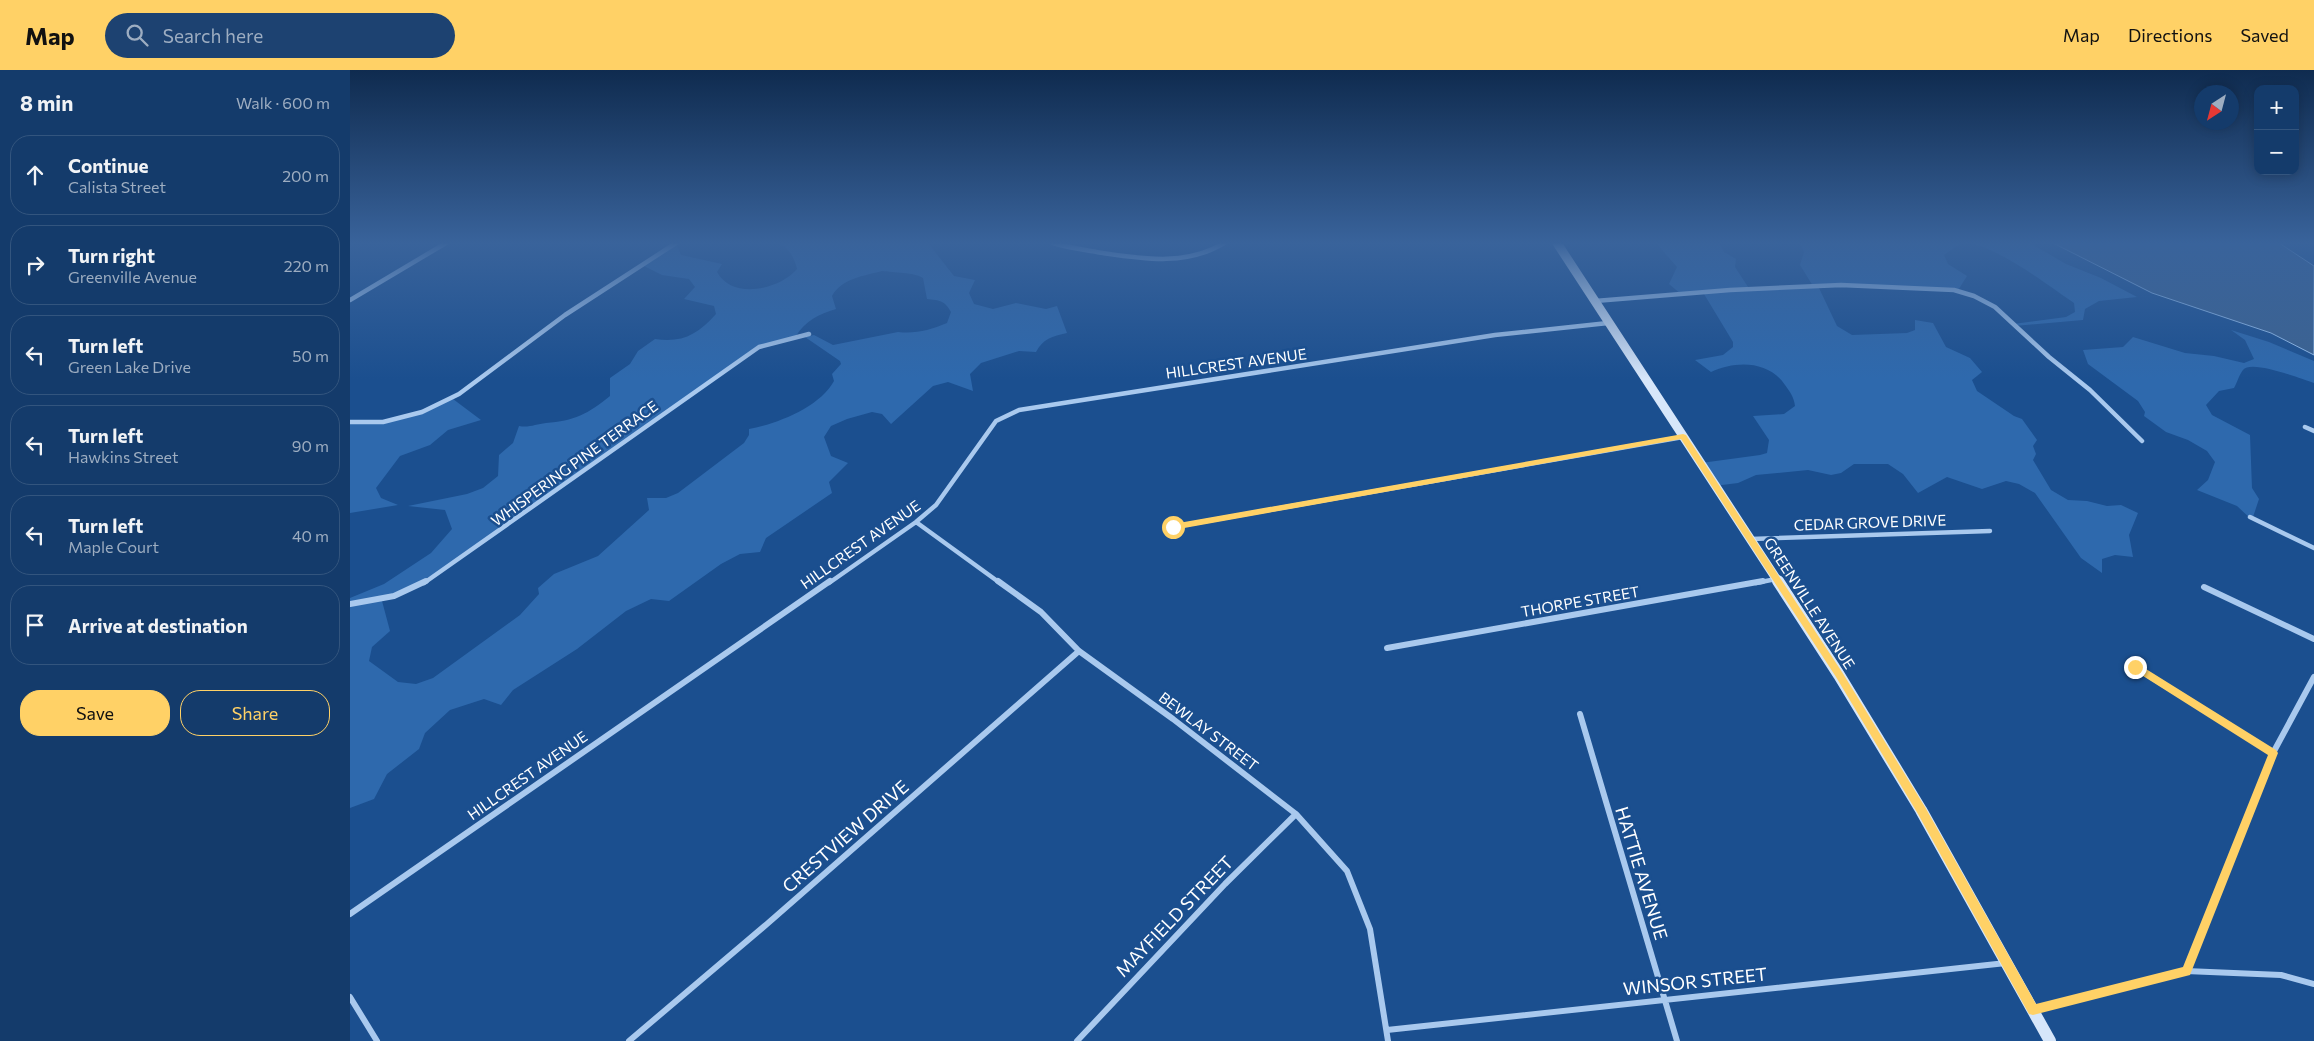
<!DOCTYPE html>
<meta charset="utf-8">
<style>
:root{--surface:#143b6b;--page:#1d4271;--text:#f1f3f6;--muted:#9dadc1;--line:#33557e;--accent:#ffd166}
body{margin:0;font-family:Commissioner,sans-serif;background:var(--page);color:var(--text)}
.controls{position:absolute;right:15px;top:15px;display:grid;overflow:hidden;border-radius:10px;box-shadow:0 2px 12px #0003}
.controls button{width:45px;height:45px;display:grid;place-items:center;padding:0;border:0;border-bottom:1px solid var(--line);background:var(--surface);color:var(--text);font:25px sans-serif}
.compass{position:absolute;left:1844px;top:15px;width:45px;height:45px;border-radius:50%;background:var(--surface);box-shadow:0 2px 12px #0003;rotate:216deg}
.stop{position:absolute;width:15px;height:15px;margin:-11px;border:4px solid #ffd166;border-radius:50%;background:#fff}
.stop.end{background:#ffd166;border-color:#fff;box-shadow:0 1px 5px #0008}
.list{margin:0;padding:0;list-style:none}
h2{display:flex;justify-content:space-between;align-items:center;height:65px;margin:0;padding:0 20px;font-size:21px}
h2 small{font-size:16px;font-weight:400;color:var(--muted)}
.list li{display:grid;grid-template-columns:32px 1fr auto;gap:15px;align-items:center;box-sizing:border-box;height:80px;margin:0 10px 10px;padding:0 10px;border:1px solid var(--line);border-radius:20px}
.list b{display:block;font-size:19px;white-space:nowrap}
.list p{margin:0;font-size:16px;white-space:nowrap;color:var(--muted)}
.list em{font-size:16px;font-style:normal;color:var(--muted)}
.actions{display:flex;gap:10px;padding:15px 20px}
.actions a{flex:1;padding:11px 0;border:1px solid var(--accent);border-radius:20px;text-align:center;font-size:18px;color:var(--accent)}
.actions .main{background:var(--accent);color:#111}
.icon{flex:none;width:28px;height:28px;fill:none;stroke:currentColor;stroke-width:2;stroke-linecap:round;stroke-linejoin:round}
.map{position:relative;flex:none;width:1964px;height:971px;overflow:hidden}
header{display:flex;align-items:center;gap:30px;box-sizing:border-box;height:70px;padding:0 25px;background:var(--accent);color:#111}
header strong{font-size:24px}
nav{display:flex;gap:28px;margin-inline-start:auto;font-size:18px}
.search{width:350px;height:45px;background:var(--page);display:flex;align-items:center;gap:12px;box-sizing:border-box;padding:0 18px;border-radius:28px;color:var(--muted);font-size:19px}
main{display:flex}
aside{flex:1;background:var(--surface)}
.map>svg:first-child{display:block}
.green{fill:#2e69ad;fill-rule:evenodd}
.water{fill:#3c6290;stroke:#9cc4f0}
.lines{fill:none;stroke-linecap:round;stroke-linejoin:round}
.street-far1{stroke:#a9c9ee;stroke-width:4.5}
.street{stroke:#a9c9ee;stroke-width:6}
.secondary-far1{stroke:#d6e6fa;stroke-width:9}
.secondary{stroke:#d6e6fa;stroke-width:12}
.route{fill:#ffd166}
.labels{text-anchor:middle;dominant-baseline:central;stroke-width:5;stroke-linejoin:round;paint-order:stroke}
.street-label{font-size:15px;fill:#fff;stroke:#1b4f8f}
.near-street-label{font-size:18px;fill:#fff;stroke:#1b4f8f}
</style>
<header>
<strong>Map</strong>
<div class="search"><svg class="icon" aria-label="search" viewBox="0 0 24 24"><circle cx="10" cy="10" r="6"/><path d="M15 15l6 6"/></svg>Search here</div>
<nav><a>Map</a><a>Directions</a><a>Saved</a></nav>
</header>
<main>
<aside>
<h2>8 min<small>Walk · 600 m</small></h2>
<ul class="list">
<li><svg class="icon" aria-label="ahead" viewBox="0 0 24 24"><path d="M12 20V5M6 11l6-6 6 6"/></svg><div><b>Continue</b><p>Calista Street</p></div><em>200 m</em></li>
<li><svg class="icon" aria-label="right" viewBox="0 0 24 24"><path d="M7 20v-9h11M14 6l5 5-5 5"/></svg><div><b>Turn right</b><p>Greenville Avenue</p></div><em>220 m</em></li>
<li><svg class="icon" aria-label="left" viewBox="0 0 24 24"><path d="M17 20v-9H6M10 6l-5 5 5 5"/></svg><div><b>Turn left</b><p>Green Lake Drive</p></div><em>50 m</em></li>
<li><svg class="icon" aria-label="left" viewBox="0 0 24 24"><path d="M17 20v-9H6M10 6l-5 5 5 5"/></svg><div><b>Turn left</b><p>Hawkins Street</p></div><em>90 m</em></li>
<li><svg class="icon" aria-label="left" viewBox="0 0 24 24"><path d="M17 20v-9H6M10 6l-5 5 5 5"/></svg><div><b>Turn left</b><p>Maple Court</p></div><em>40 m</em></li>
<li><svg class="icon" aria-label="arrive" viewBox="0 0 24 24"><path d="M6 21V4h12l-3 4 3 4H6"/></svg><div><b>Arrive at destination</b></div></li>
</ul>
<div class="actions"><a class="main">Save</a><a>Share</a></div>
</aside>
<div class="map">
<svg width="1964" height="971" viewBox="0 0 1964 971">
<rect width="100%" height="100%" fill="#1b4f8f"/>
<path class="green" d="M326 173 331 185 372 194 367 202C382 230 429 220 447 199 445 189 438 176 428 173H578L604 206 625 210 619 223 624 234 643 239 666 233 696 239 707 236 717 263C702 266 693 269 686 282L669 281 631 293 620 304 623 321 598 312 583 316 541 354 532 344 522 342 497 349 481 356 474 367 481 386 498 393 479 412 482 423 416 468 410 482 390 484 371 494 319 531 301 529 276 541 227 579 163 620 151 635 134 629 100 640 75 663 69 679 37 704 24 729 0 738V528L34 514 81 483 102 459 95 440 58 436 117 424 133 418 148 406 149 385 163 373 169 356C179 358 186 354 196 353 224 351 238 344 260 326V308L280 294 288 281 305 269C332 273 347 265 366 244L364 236 334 229 345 217 339 209 312 205 292 195ZM532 201C544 203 564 202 573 208L577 229C590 230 595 231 601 242L597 253C580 260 566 264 548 262L483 275 464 265 455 267 490 291 491 294 482 304 484 311C470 337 427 354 399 359V365L394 373 328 423 316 428H297L299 440 248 486 204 504 188 518 189 524 170 545 83 608 66 614 48 612 19 591 22 577 40 561 32 531 95 499 146 465 407 278 446 266C455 251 469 244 486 239L482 226C492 208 514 206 532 201Z
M1306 173H1369L1374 182 1386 189 1385 197 1400 220 1463 216 1450 195 1454 182 1450 173H1680L1716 194 1751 208 1787 227 1749 231 1735 239 1733 250 1664 256 1663 254 1716 247 1725 242 1724 233C1703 219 1634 166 1611 174 1605 176 1599 182 1594 185L1598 194 1617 206 1607 222 1495 216 1469 218 1487 256 1502 265 1557 263 1565 260V250L1583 253 1596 277 1620 288 1632 302 1622 310 1627 321 1664 346 1672 349 1687 370 1683 376 1686 384 1683 390 1701 420 1718 430 1737 431 1757 436 1771 435 1788 443 1779 465 1783 487 1765 485 1752 489V503L1731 488 1685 423 1669 414 1656 411 1632 419 1597 407 1568 423 1553 404 1538 394H1504L1491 403 1481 405 1458 400 1406 405 1388 413 1364 416 1351 393 1410 385 1417 383 1419 370 1403 346 1434 344 1445 336C1444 327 1440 322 1435 315 1419 291 1387 290 1361 302L1345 290 1373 285 1383 277V272L1354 224 1332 225 1319 214 1327 197Z
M1881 260 1919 272 1964 291V313C1951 309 1901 289 1893 300 1889 305 1887 313 1884 318L1869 321 1856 335 1862 345 1900 365 1902 418 1909 429 1902 450 1887 436 1847 420 1858 410 1865 392 1857 381 1838 370 1816 362 1794 346 1795 342 1788 331 1738 294 1733 280 1773 277 1783 267 1835 283 1864 286 1894 293 1904 289 1895 270Z
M103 329 131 350 98 360 80 375 50 386 26 418 31 428 48 435 0 443V353L28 354 65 345Z"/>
<path class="water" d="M1703 173H1929L1964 196V285L1921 263 1802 223Z"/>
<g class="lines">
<path class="street-far1" d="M703 173C719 178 736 180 753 183 794 189 837 196 874 173
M0 230 96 173
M1245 231 1380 220 1491 215 1604 220 1624 226 1645 237 1699 287 1740 320 1792 371
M0 352H33L72 342 109 324 215 245 326 173
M1955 357 1964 361
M1900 447 1964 478
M566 452 650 513
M823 457 1333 367
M1401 469 1640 461
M74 513 409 277 459 264
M479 513 566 452 586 435 646 351 669 340 1145 265 1258 253
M1406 513 1426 509"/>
<path class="street" d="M648 511 691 542 729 581 823 649 946 744 997 801 1020 859 1038 971
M1854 517 1964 569
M0 534 44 526 76 511
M1037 578 1413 511
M1785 597 1923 683
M1230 644 1327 971
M0 844 480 511
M1836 901 1923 683 1964 607
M0 927 27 971
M1684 940 1836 901 1931 905 1964 914
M1037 960 1656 893
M279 971 417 854 729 581
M727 971 875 814 946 744"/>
<path class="secondary-far1" d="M1207 173 1429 513"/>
<path class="secondary" d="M1428 511 1489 605 1571 740 1700 971"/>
</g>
<linearGradient id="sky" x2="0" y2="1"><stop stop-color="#0f2b4f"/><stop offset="0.56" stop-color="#39639b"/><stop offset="1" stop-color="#39639b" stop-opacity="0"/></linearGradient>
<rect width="1964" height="309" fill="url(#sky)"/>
<path class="route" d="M1333 364 1336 365 1492 602 1575 737 1686 934 1833 897 1918 685 1782 599V594H1788L1926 680 1928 683 1840 905 1683 945 1679 944 1568 744 1486 607 1331 369 823 460 819 457 823 454Z"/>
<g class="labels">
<g class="street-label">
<text transform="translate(886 293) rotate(-8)">HILLCREST AVENUE</text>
<text transform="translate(224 393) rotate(-36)">WHISPERING PINE TERRACE</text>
<text transform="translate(1520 452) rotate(-2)">CEDAR GROVE DRIVE</text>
<text transform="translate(510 474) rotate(-35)">HILLCREST AVENUE</text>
<text transform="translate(1230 531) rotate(-10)">THORPE STREET</text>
<text transform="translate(1460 533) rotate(57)">GREENVILLE AVENUE</text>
<text transform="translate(859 661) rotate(37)">BEWLAY STREET</text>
<text transform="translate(177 705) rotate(-35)">HILLCREST AVENUE</text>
</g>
<g class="near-street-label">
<text transform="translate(495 766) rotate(-41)">CRESTVIEW DRIVE</text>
<text transform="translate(1292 803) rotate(73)">HATTIE AVENUE</text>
<text transform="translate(824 846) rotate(-46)">MAYFIELD STREET</text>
<text transform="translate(1345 911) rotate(-6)">WINSOR STREET</text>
</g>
</g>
</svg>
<div class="controls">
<button>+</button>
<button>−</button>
</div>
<svg class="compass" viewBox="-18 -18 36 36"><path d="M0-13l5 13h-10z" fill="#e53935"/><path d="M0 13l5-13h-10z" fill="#9dadc1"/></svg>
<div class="stop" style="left:823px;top:457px"></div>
<div class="stop end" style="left:1785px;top:597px"></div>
</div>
</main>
